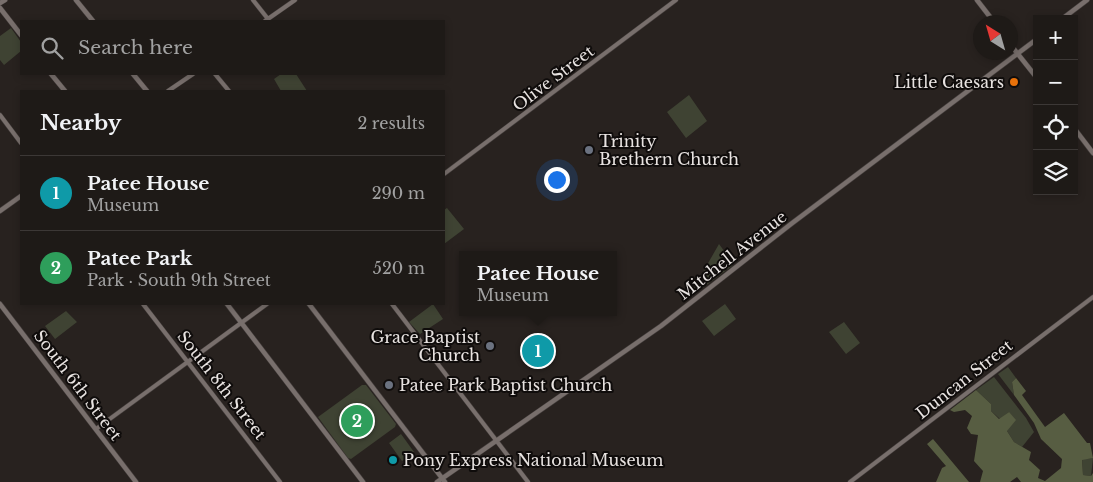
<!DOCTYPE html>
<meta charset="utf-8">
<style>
:root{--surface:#1e1a17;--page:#262320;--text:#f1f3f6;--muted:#a1a1a1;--line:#3c3836;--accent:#f489f0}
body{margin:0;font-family:"Libre Baskerville",serif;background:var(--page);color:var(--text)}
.controls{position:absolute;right:15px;top:15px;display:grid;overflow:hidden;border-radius:0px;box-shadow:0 2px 8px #0003}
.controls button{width:45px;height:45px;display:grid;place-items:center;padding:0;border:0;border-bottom:1px solid var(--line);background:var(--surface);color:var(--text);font:25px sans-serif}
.compass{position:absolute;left:973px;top:15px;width:45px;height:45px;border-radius:50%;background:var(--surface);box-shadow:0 2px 8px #0003;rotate:323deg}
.you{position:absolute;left:556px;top:179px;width:18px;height:18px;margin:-12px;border:4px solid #fff;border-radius:50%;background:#1a73e8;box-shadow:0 0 0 8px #1a73e833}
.badge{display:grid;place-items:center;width:32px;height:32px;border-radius:50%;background:var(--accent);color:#fff;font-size:16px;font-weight:700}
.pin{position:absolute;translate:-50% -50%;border:2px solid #fff;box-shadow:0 1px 5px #0006}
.popup{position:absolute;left:459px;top:251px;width:158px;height:65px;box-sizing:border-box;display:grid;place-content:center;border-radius:0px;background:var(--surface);filter:drop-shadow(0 1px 4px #0005);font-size:16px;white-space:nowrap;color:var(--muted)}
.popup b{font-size:19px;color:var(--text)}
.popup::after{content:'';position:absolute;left:50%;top:100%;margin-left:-10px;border:10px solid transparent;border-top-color:var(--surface)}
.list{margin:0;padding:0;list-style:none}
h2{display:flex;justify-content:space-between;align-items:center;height:65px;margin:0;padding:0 20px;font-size:21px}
h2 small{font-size:16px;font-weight:400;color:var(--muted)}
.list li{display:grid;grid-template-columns:32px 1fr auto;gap:15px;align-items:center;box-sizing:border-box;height:75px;padding:0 20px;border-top:1px solid var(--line)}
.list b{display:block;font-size:19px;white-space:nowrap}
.list p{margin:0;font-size:16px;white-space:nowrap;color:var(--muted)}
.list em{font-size:16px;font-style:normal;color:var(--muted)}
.icon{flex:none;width:28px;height:28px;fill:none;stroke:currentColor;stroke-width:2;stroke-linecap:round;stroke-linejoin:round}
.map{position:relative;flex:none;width:1093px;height:482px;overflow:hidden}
.search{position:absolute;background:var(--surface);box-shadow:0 2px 8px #0003;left:20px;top:20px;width:425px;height:55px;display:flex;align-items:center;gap:12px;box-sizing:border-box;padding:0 18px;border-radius:0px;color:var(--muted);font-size:19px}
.panel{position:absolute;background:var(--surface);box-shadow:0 2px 8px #0003;left:20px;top:90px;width:425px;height:215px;border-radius:0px}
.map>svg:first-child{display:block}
.green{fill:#3f4333}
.forest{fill:#575d42}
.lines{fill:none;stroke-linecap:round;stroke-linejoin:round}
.tertiary-casing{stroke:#453f3d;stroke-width:5}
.secondary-casing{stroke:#453f3d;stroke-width:5.5}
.tertiary{stroke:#786f6c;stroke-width:4}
.secondary{stroke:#786f6c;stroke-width:4.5}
.food-dot{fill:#e8710a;stroke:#0f0c0b;stroke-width:2}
.worship-dot{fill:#6b7280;stroke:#0f0c0b;stroke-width:2}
.culture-dot{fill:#0f9aa8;stroke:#0f0c0b;stroke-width:2}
.labels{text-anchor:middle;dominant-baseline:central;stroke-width:4;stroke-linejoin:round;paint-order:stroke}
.street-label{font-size:16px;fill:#e8e3e1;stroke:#0f0c0b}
.poi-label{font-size:16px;fill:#e8e3e1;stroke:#0f0c0b;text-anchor:start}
</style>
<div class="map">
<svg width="1093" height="482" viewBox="0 0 1093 482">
<rect width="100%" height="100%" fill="#28221f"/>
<path class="green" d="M11 28 21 42V51L4 65 0 60V36Z
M281 74H296L307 91H281L274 79Z
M689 95 707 121 686 138 667 112Z
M447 208 464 229 444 244V210Z
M719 244 733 263 732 266 689 298H685L691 293Z
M433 304 443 319 420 334 409 322Z
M725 304 736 319 714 336 702 321Z
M66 311 77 322 55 339 45 326Z
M844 322 860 343 846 354 829 332Z
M1008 367 1016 378 1012 382 1014 395 998 374Z
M994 377 1026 418 1034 432 1022 447 1014 442 1007 431 1009 412 1000 419 991 411V404L976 390Z
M362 385H366L396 424 395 427 351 459 348 458 318 417Z
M401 434 414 452 402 461 389 443Z
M1093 458 1091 476 1083 475 1082 459Z"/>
<path class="forest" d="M1016 378 1026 391 1022 395 1045 427 1064 413 1087 443H1090L1093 458 1082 460 1083 475 1091 476 1093 473V482H1021L1017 477 1010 482H980L983 471 974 461 978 435 971 434 967 428 972 416 965 410 954 412 950 410 976 390 991 404V411L999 419 1009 412 1016 420 1007 431 1014 442 1031 452 1029 460 1040 470 1038 478 1045 481 1061 468 1062 459 1041 439 1034 423 1014 395 1012 382Z
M933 439 969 482H936L942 468 946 466 927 444Z"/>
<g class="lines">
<defs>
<path id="tertiary" d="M253 0 268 19
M265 21 295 0
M215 74 229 91
M168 91 193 74
M0 115 21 143
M444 174 676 0
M143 304 280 482
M392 304 528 482
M96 429 267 304
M850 482 1093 297"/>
<path id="secondary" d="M76 0 93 21
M977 0 994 22
M0 3 5 0
M0 8 21 35
M1062 19 1087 0
M1010 44 1037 78
M51 74 65 91
M133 74 147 91
M1074 128 1093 153
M0 211 21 196
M0 304 136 482
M227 304 363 482
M309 304 445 482
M437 482 661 326 791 224 1037 39"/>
</defs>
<use href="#tertiary" class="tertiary-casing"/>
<use href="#secondary" class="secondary-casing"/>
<use href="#tertiary" class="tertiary"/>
<use href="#secondary" class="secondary"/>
</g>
<circle class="food-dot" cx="1014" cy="82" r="5"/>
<g class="worship-dot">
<circle cx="589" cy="150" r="5"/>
<circle cx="490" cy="346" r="5"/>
<circle cx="389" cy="385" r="5"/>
</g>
<circle class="culture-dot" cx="393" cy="460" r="5"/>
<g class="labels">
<g class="street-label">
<text transform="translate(553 78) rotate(-37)">Olive Street</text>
<text transform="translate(732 255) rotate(-38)">Mitchell Avenue</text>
<text transform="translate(964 379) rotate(-38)">Duncan Street</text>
<text transform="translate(78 385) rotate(53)">South 6th Street</text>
<text transform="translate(222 385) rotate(52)">South 8th Street</text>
</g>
<g class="poi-label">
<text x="1004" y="82" text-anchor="end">Little Caesars</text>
<text x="599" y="141">Trinity<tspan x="599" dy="18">Brethern Church</tspan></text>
<text x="480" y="337" text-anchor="end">Grace Baptist<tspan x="480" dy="18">Church</tspan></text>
<text x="399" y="385">Patee Park Baptist Church</text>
<text x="403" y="460">Pony Express National Museum</text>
</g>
</g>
</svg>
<div class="controls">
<button>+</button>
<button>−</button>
<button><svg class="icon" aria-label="locate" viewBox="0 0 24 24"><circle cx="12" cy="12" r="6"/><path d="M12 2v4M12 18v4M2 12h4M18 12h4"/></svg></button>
<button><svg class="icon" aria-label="layers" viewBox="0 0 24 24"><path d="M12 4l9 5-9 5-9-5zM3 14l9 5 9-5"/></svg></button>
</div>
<svg class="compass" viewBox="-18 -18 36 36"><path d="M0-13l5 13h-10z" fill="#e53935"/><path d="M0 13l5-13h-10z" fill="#a1a1a1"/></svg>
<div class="you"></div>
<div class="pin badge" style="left:538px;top:351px;background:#0f9aa8">1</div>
<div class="popup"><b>Patee House</b>Museum</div>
<div class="pin badge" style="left:357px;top:421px;background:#2e9e5b">2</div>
<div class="search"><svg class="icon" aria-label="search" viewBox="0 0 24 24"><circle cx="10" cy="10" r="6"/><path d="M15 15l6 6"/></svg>Search here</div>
<section class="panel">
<h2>Nearby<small>2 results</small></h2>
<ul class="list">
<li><span class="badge" style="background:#0f9aa8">1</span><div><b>Patee House</b><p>Museum</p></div><em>290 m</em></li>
<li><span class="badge" style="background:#2e9e5b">2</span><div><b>Patee Park</b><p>Park · South 9th Street</p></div><em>520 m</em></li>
</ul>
</section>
</div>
